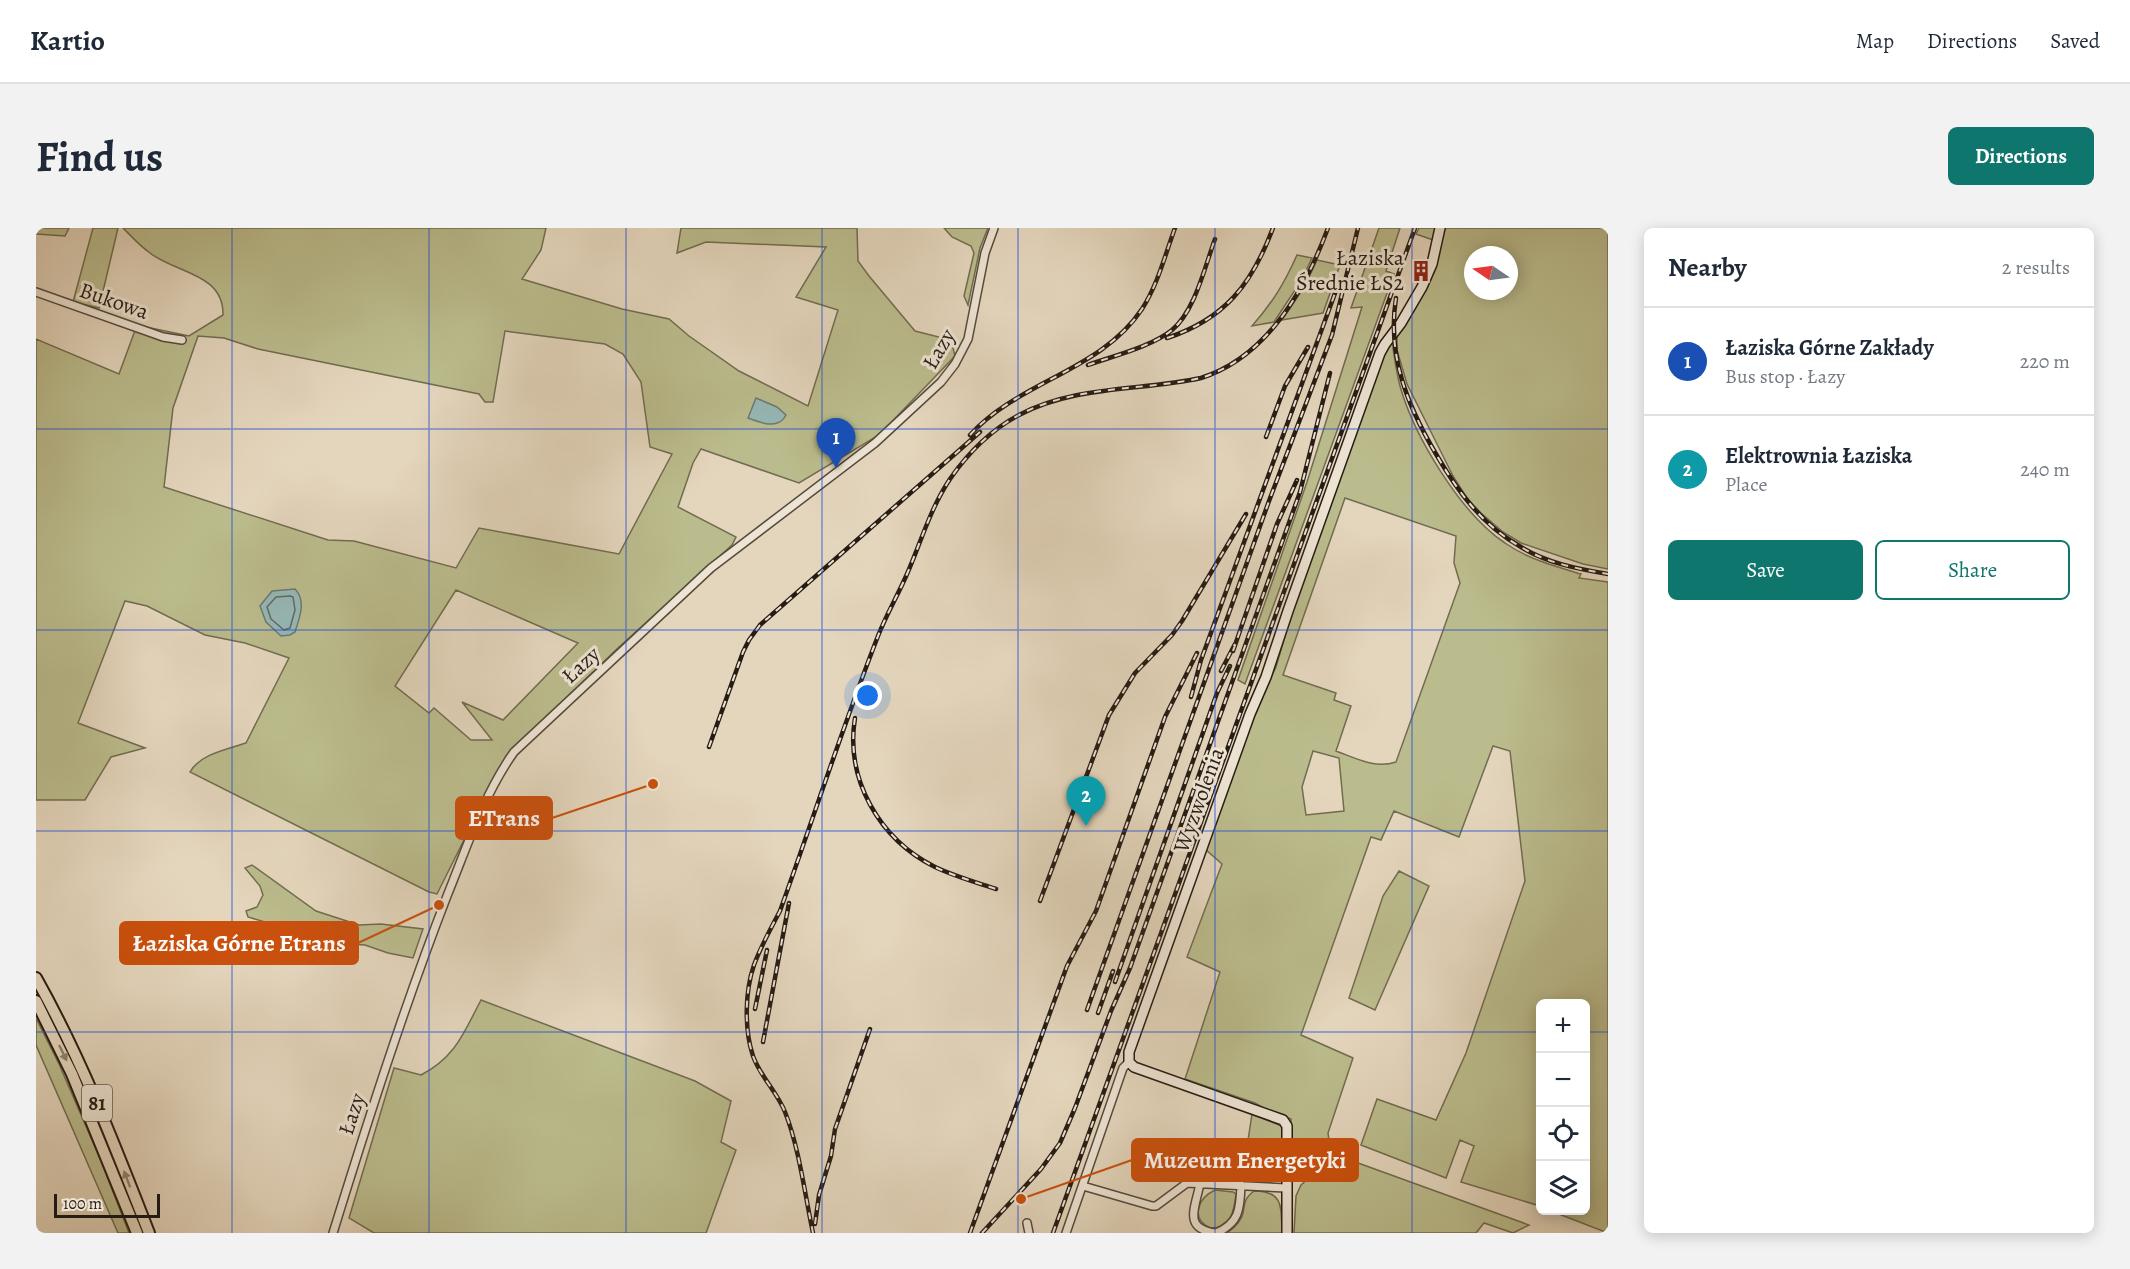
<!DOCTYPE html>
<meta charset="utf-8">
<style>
:root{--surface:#fff;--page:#f2f2f3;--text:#1f2937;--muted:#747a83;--line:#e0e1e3;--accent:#0f766e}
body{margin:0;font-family:Alegreya,serif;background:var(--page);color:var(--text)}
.controls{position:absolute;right:18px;bottom:18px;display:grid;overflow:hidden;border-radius:9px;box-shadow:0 3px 15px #0003}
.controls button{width:54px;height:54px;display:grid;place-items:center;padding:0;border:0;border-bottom:2px solid var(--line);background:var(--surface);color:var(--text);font:30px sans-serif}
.compass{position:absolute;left:1428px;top:18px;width:54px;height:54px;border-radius:50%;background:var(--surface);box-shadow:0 3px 15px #0003;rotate:283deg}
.scale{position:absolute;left:18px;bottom:15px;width:106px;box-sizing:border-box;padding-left:6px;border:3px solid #271c14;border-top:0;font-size:16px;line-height:21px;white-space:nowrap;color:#271c14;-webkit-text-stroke:4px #ede4d4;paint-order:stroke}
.you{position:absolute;left:832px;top:468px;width:21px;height:21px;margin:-15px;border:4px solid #fff;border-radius:50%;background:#1a73e8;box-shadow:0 0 0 9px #1a73e833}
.badge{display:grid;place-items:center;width:39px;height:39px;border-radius:50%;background:var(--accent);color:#fff;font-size:20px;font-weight:700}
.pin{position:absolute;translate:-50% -50px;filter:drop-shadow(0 2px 3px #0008)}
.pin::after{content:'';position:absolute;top:32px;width:21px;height:18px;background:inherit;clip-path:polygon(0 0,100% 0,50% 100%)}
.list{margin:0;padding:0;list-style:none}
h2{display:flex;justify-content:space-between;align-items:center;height:78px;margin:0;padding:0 24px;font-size:26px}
h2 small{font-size:20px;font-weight:400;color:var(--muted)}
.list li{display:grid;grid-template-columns:39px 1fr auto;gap:18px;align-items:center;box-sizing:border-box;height:108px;padding:0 24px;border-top:2px solid var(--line)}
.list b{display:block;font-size:22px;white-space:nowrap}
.list p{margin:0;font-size:20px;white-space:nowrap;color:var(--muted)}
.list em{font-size:20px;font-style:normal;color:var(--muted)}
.actions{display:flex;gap:12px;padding:18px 24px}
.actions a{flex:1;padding:14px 0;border:2px solid var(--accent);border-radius:9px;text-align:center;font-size:21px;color:var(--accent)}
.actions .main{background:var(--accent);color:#fff}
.icon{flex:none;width:33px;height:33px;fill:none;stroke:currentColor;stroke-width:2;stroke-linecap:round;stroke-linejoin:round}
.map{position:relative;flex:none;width:1572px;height:1005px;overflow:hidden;border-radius:9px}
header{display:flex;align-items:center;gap:36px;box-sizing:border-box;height:84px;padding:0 30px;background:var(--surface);border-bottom:2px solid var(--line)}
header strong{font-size:28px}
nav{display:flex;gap:33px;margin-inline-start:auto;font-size:21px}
.intro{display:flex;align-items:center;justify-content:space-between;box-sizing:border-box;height:144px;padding:0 36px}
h1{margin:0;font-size:42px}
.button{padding:15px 27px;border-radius:9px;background:var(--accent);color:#fff;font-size:21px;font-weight:700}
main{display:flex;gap:36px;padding:0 36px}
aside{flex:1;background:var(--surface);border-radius:9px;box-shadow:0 3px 15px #0003}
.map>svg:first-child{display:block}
.green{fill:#bbbc8d;stroke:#716c50;stroke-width:1.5;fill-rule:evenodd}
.water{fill:#96b8b6;stroke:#6a7a75;stroke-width:1.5}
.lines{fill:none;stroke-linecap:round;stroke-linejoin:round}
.shore{stroke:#5e6a65;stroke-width:1.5}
.street-casing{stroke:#564a3e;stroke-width:10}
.secondary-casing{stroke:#271c14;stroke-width:12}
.primary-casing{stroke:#271c14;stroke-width:14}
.street{stroke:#ede4d4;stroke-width:7}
.secondary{stroke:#ede4d4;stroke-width:9}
.primary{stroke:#e4d6bd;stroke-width:10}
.rail-casing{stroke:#271c14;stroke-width:4.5}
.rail{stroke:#ede4d4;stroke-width:2;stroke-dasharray:7;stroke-linecap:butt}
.oneway{fill:#8f8271}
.grid{fill:none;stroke:#1d4ed8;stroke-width:1.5;stroke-opacity:0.55}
.labels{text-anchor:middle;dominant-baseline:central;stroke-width:6;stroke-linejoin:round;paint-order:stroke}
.shield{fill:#ede4d4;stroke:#62584e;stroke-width:1.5}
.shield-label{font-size:21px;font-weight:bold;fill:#271c14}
.poi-label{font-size:22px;fill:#271c14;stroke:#ede4d4;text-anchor:end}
.street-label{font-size:22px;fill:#271c14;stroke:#ede4d4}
.leader{fill:none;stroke:#cb500d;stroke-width:2}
.callout-dot{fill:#cb500d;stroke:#ede4d4;stroke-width:2}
.callout{fill:#cb500d;stroke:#cb500d;stroke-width:2}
.callout-label{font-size:24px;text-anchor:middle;font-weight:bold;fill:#fff}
</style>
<header>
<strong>Kartio</strong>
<nav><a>Map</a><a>Directions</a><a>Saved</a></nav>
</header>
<div class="intro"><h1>Find us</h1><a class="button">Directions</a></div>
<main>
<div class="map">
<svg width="1572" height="1005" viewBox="0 0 1572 1005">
<rect width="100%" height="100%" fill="#e4d6bd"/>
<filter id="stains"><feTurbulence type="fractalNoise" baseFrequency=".00333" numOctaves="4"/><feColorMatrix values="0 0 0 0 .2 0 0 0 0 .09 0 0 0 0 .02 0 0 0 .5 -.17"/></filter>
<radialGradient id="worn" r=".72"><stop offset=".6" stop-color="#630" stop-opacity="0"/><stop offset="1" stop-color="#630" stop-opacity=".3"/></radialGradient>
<path class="green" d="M0 0H33L29 8 0 6Z
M57 0H82L63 80 37 74Z
M87 0H510L505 22 486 51 586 81 633 91 653 108 703 143 772 178 802 82 760 69 790 19 670 14 641 25 645 0H821L822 33 833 48 879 103 915 112 919 128 843 207 763 255 665 221 657 235 642 279 700 309 696 317 583 419 470 528 401 666 393 664 154 544C164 526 192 521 210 515L253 430 209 415 169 407 111 378 89 373 42 495 109 520 75 529 49 572H0V111L83 146 101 97 153 108 187 87C188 45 139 45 114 25 104 18 95 8 87 0ZM469 103 569 116 587 126 605 154 614 219 636 226 583 326 443 300 420 340 318 313 292 312 128 259 137 180 162 108 188 110 222 121 443 166 449 174H457ZM420 362 542 415 467 492 426 474 456 512H435L398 480 393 485 359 458Z
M908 0H952L944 20 932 77 928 68 938 25 935 18 916 9Z
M1343 0H1364L1350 43 1358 46 1209 456 1202 452 1271 254 1326 79 1315 80Z
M1383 0H1400L1397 12 1380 6Z
M1409 0H1572V341L1547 336 1485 315 1467 304 1445 285 1431 270 1417 248 1371 156 1361 122V107L1398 40ZM1437 27H1473V63H1437Z
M1261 27 1276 30 1265 53 1238 94 1216 98C1237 74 1248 56 1261 27Z
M1281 32 1304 37 1287 85 1246 92 1269 58Z
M1356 113C1358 128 1360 143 1364 158 1378 208 1425 286 1469 315 1492 331 1518 338 1545 346L1543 350 1572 354V1005L1515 983 1550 982V776H1504V978L1425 954 1438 918 1424 912 1410 950 1325 917 1341 871 1400 892 1430 825 1489 653 1474 523 1457 518 1423 609 1358 583 1345 612 1335 609 1265 807 1317 830 1292 905 1294 919 1262 946 1255 949 1231 955 1206 952 1216 886 1255 902V891L1231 882 1219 875 1149 851 1184 744 1151 729 1186 636 1169 621 1217 486 1240 439 1261 367 1351 118ZM1309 270 1420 308 1418 335 1424 355 1360 534C1339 541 1319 530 1300 523L1315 478 1298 472 1300 465 1247 447ZM1277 523 1303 530 1308 583 1270 587 1266 559Z
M216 637 280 683 323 697 345 696 387 701 377 730 352 725 329 717 299 715 212 689 210 683 221 679 227 667 224 658 209 640Z
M1363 643 1393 658 1339 782 1313 770 1347 668Z
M445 772 659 853 695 873 685 914 700 922 670 1005H338L313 990 358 840 385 847C420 829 428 804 445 772Z
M0 790 23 836 65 933 93 1005H82L0 817Z
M1300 927 1493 997 1477 1005 1448 995 1440 1005H1258L1260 968 1265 957Z
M1179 962 1197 964 1200 966C1198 983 1195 1001 1174 1000 1154 990 1162 970 1179 962Z
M1218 963C1249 963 1245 981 1246 1005H1191C1198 1000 1205 994 1207 985 1209 974 1208 971 1218 963Z"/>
<path class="water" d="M720 170 741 179 750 187C743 202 725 195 712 190Z
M259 361C271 373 263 391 259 404L254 407 245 408 230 394 224 378 236 363Z"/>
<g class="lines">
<path class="shore" d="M254 368 257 369 259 382 254 400 248 402 235 391 231 379 240 369Z"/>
<defs>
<path id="street" d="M0 64 127 109 146 112
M1164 955C1160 979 1146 1000 1179 1005
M1047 958 1116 978H1120L1151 955 1250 960
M991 995 993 1005
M297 1005C332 892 368 779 411 668 431 619 447 568 478 524L675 340 839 215 905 154 919 136 932 111 949 25 958 0
M1030 1005 1087 840 1093 834
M1180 1005C1204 995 1204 980 1205 957"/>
<path id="secondary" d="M1251 1005V898L1247 892 1098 839 1093 834V824L1214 486 1230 449 1252 383 1344 125 1349 116 1365 95 1386 59 1396 36 1404 0"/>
<path id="primary" d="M0 750C46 832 79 918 113 1005
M0 773 36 846 101 1005"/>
</defs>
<use href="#street" class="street-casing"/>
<use href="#secondary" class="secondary-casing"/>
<use href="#primary" class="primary-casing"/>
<use href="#street" class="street"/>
<use href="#secondary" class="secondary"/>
<use href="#primary" class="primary"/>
<defs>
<path id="rail" d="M1360 70C1351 127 1371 177 1400 226 1422 264 1446 297 1485 319 1511 335 1542 341 1572 346
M1131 110C1189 91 1216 56 1237 0
M1052 137C1077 128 1115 119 1136 102 1159 83 1169 38 1179 11
M934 207C983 153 1065 143 1106 81 1122 56 1129 27 1139 0
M1230 209 1249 158 1272 119
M1197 423 1241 296 1261 252
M1185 443 1199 416
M1155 469 1165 432 1302 57
M819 490C809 551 843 611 899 639 918 648 939 654 960 661
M673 519 707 424 713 412 724 397 944 204
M1004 673 1073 487 1099 445 1136 407 1146 393 1210 286
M1079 754 1181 465 1194 438
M719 781 731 722
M1051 782 1233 273 1296 107 1322 0
M1062 785 1077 743
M727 814 753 675
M779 996 783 967 795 928 799 901 834 801
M777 1005C769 967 763 919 749 884 741 864 724 848 717 828 708 801 709 763 718 737 725 718 735 700 744 683 777 591 807 498 842 408 850 387 862 367 871 346 885 314 894 281 914 251 932 225 955 202 983 187 1039 157 1105 163 1165 150 1231 129 1269 62 1292 0
M934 1005 1031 738 1060 683 1129 489 1161 425
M946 1005 1005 941 1024 915 1039 880 1075 783 1094 740 1264 264 1294 145
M1017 1005 1379 0"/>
</defs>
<use href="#rail" class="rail-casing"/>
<use href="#rail" class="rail"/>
</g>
<defs><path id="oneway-solid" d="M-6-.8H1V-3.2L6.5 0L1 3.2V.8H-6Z" transform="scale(1.5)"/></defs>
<g class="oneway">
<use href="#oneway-solid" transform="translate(27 825) rotate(64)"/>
<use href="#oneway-solid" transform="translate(91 951) rotate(-111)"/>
</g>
<path class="grid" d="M196 0V1005M393 0V1005M590 0V1005M786 0V1005M982 0V1005M1179 0V1005M1376 0V1005M0 201H1572M0 402H1572M0 603H1572M0 804H1504M1550 804H1572"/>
<defs>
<symbol id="building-bare" viewBox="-9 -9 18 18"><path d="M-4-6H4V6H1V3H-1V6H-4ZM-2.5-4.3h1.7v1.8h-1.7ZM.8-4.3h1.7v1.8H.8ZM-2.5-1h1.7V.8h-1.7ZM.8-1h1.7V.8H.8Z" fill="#8f2418" stroke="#ede4d4" stroke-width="2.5" paint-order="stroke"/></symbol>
</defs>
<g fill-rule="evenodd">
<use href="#building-bare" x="1370" y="28" width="30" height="30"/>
</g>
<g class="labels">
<rect class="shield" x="46" y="857" width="30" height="36" rx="4.5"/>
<g class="shield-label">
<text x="61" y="875">81</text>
</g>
<g class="poi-label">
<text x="1368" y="30">Łaziska<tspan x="1368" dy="25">Średnie ŁS2</tspan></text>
</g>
<g class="street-label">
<text transform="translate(78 73) rotate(19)">Bukowa</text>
<text transform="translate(903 121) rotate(-60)">Łazy</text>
<text transform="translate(545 437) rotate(-43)">Łazy</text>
<text transform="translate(1163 572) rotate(-70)">Wyzwolenia</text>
<text transform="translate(316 886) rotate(-72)">Łazy</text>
</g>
</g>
<path class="leader" d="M617 556L516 590M403 677L322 715M985 971L1096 932"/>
<g class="callout-dot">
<circle cx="617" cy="556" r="6"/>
<circle cx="403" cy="677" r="6"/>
<circle cx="985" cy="971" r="6"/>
</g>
<g class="callout">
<rect x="420" y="569" width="96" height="42" rx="6"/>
<rect x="84" y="694" width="238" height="42" rx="6"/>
<rect x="1096" y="911" width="226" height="42" rx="6"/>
</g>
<g class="callout-label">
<text x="468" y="598">ETrans</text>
<text x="203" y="723">Łaziska Górne Etrans</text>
<text x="1209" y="940">Muzeum Energetyki</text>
</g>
<rect width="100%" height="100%" filter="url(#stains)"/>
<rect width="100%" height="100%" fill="url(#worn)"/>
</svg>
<div class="controls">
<button>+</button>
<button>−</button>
<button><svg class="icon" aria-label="locate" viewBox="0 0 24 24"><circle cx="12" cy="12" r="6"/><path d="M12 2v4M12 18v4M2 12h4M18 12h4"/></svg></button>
<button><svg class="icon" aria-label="layers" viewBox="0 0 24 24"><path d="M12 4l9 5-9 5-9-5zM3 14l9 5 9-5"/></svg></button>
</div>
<svg class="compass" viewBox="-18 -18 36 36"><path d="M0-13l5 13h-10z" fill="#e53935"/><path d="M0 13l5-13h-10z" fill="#747a83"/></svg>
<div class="scale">100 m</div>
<div class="you"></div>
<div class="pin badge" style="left:800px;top:240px;background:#1a4fb4">1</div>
<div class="pin badge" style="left:1050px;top:598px;background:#0f9aa8">2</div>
</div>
<aside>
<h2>Nearby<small>2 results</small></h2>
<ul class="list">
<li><span class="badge" style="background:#1a4fb4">1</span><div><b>Łaziska Górne Zakłady</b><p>Bus stop · Łazy</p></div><em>220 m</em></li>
<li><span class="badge" style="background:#0f9aa8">2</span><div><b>Elektrownia Łaziska</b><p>Place</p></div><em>240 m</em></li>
</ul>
<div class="actions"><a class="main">Save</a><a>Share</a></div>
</aside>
</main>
